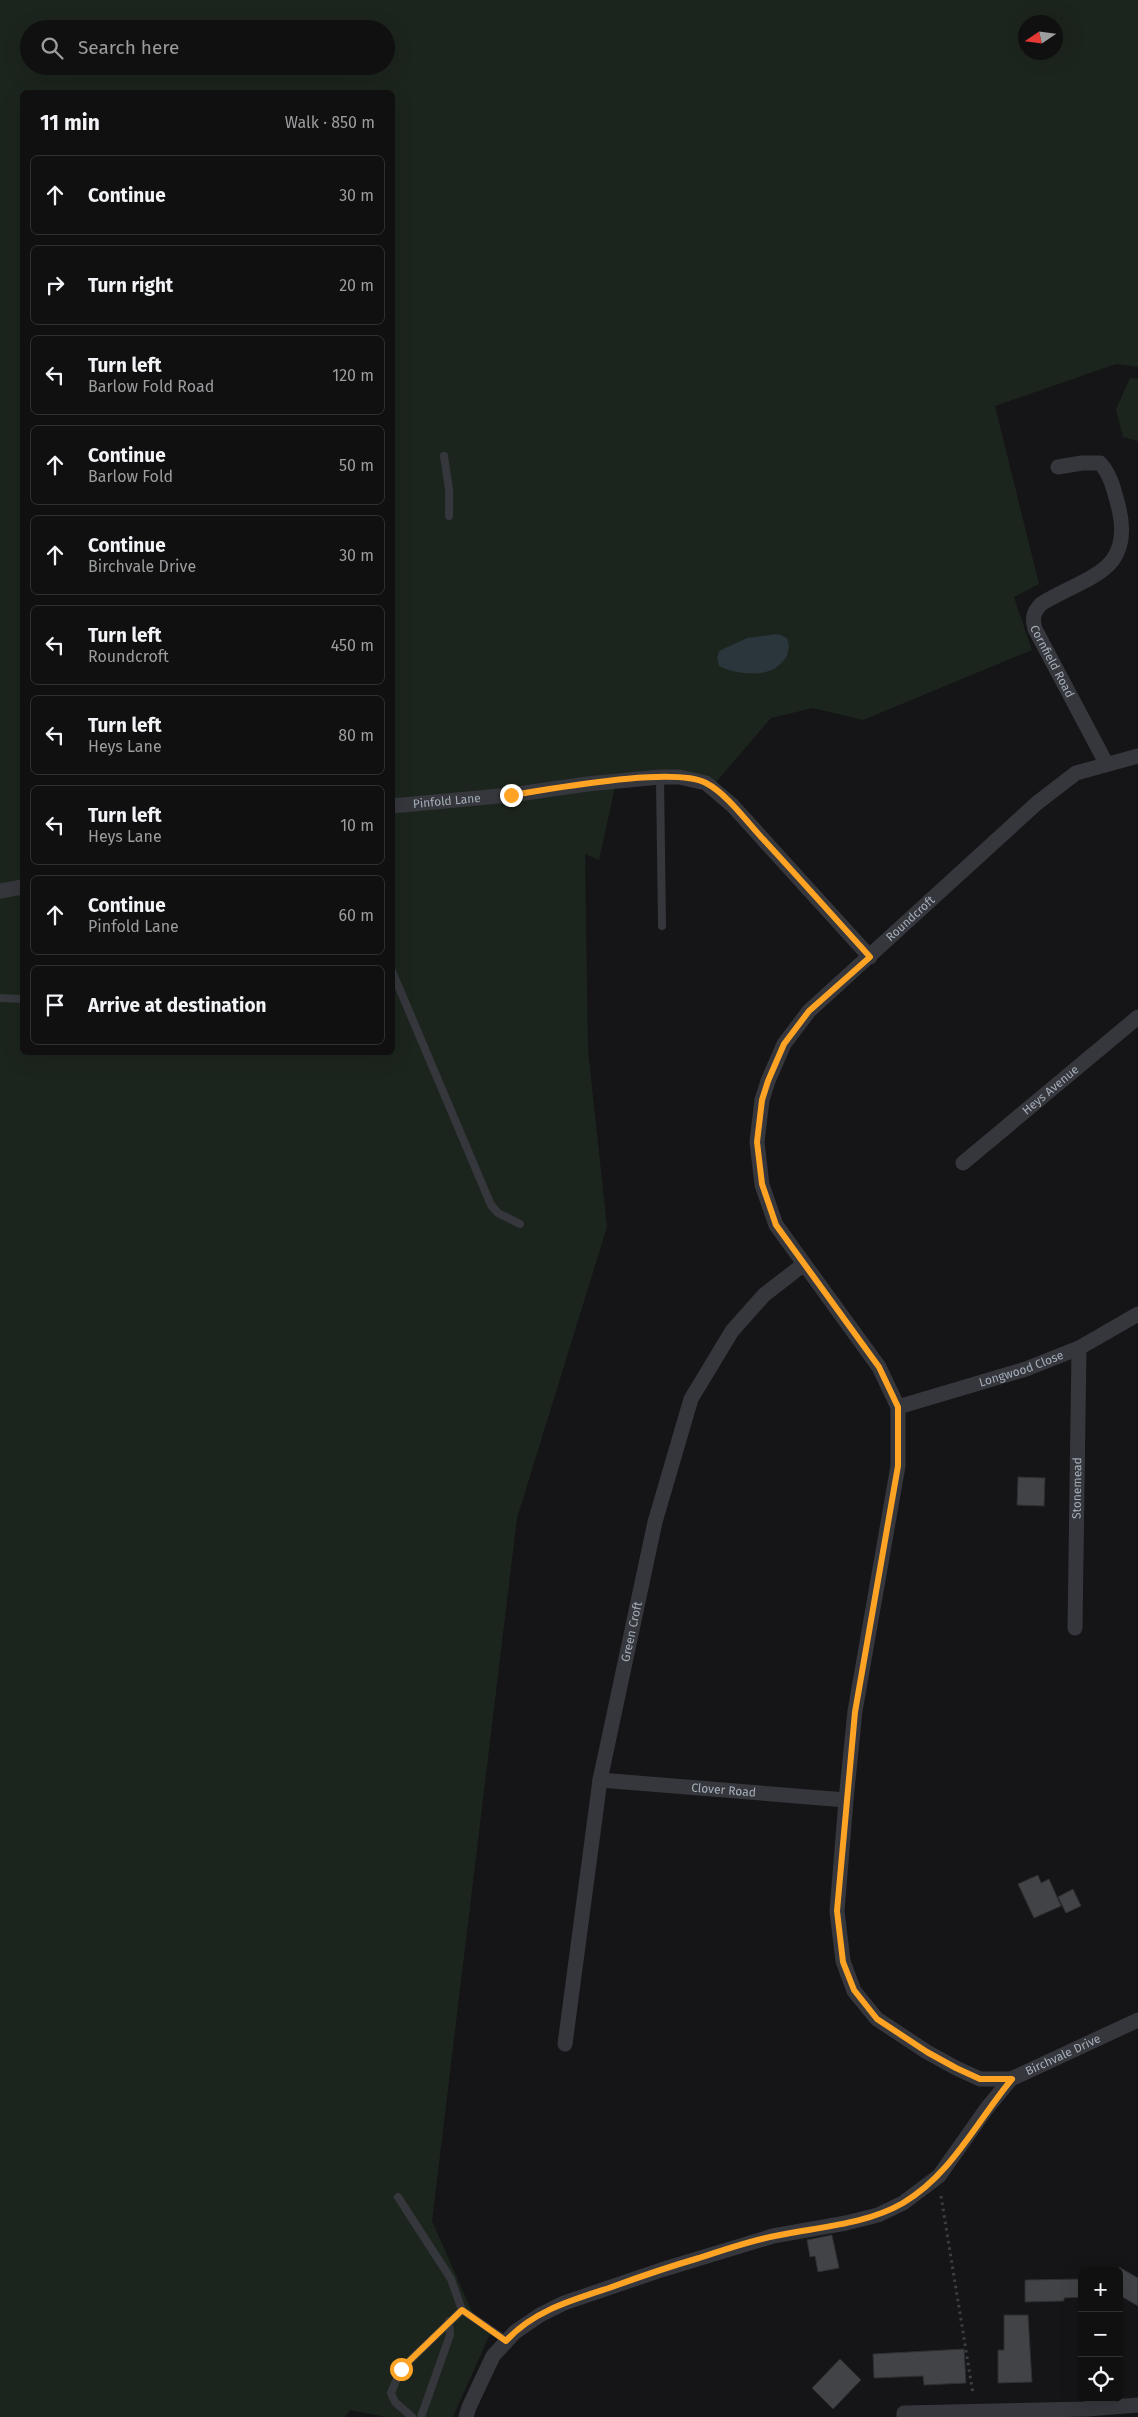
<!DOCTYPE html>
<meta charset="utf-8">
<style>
:root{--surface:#101011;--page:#1e1e1f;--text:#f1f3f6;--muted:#9c9d9f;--line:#303031}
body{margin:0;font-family:"Fira Sans",sans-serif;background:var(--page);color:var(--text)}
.controls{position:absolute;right:15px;bottom:15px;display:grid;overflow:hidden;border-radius:8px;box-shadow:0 5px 20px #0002}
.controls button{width:45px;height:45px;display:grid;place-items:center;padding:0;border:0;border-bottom:1px solid var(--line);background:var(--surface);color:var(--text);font:25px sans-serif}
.compass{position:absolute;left:1018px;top:15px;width:45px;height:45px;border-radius:50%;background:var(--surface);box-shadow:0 5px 20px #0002;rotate:257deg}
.stop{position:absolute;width:15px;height:15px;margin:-11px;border:4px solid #ffa325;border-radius:50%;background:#fff}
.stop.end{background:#ffa325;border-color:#fff;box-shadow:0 1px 5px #0008}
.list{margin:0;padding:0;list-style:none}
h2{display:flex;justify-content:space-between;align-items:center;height:65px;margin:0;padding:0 20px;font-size:21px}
h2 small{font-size:16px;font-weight:400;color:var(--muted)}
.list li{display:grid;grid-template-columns:32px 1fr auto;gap:15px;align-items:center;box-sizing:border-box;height:80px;margin:0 10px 10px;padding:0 10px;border:1px solid var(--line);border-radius:8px}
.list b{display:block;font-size:19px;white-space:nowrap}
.list p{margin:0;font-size:16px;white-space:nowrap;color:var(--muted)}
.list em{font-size:16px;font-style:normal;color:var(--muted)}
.icon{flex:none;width:28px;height:28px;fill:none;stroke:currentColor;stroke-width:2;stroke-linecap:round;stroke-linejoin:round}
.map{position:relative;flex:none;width:1138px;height:2417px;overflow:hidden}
.search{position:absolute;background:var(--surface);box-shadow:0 5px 20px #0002;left:20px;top:20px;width:375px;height:55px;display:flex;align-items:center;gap:12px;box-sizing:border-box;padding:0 18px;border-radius:28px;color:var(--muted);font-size:19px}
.panel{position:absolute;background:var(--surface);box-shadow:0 5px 20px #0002;left:20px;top:90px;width:375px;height:965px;border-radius:8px}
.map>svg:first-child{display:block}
.green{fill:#1c251d;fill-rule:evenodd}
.water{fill:#2a353c}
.building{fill:#414347;stroke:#2f2f33}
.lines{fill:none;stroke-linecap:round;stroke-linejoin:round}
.path{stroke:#3b3e43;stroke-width:3;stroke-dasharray:2.5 4;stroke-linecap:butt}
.service{stroke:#35373c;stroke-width:8}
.minor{stroke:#35373c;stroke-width:15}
.route{stroke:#ffa325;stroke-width:6}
.labels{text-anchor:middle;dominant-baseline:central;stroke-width:4.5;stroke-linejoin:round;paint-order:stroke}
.street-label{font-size:12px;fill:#a5adb8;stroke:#101012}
</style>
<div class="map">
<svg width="1138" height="2417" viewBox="0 0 1138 2417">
<rect width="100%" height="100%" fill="#151517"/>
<path class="green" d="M0 0H1138V367L1116 364 995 406 1039 584 1014 597 1032 650 863 720 813 708 771 718 716 782 615 787 599 860 585 854 588 1050 607 1227 517 1518 432 2221 474 2316 493 2327 453 2417H386L350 2410 345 2417H0ZM1026 22H1056V52H1026ZM29 29H386V66H29ZM22 92H392V1052H22Z
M1130 378 1138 379V441L1123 437 1116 409Z"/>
<path class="water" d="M778 634 787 638 789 646 787 656C783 662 776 669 769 671 755 676 732 673 719 666L717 658 719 651 747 638Z"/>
<path class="building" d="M1018 1477 1045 1478 1044 1506 1017 1505Z
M1038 1875 1041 1883 1049 1879 1061 1906 1034 1918 1018 1884Z
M1073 1889 1081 1906 1066 1913 1058 1897Z
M832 2235 839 2268 818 2272 815 2256 810 2257 807 2240Z
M1119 2267 1138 2278V2306L1119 2295Z
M1082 2279V2297L1064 2298V2301L1025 2302V2280Z
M1004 2315H1028L1032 2382 998 2383V2350H1004Z
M964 2349 966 2383 924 2385 923 2376 874 2378 873 2354Z
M840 2359 861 2380 833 2409 812 2388Z"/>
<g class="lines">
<path class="path" d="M941 2196 973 2394"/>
<path class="service" d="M444 456 449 489V516
M660 777 662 926
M392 971 491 1205 498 1213 520 1224
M0 998 22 999
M398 2197 451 2279 462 2310 507 2341
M412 2417 395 2402 391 2393 401 2369 462 2310
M421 2417 450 2335 449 2321"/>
<g class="minor">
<path id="s1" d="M1058 467 1082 463H1100C1111 475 1114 490 1118 505 1136 573 1086 576 1041 604 1033 613 1032 618 1035 629L1106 763"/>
<path id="s2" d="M392 806 511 795 587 784 660 777H679L706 783 732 805 870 957"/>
<path d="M0 891 22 887"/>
<path id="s3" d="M963 1163 1138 1017"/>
<path id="s4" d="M898 1407 1026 1369 1079 1348 1138 1314"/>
<path id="s5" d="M1075 1628 1079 1348"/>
<path id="s6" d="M600 1780 846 1800"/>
<path id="s7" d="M565 2044 600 1780 655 1522 691 1399 732 1331 764 1295 804 1264"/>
<path id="s8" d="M1011 2079H980L956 2068 927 2052 877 2019 854 1991 843 1961 837 1911 846 1800 855 1711 898 1466V1407L879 1367 776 1225 762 1185 757 1142 762 1100 768 1081 784 1044 809 1011 1037 803 1076 773 1138 756"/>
<path id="s9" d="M466 2417 469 2407 493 2356 515 2332 540 2315 564 2303 661 2270 773 2236 846 2223 878 2215 903 2203 939 2176 987 2108 1011 2079 1138 2020"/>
<path d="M904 2417V2413L1088 2409 1138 2405"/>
</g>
</g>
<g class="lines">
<path class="route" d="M401 2369 462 2310 506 2341C533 2311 572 2300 609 2288 639 2277 668 2267 699 2258 724 2250 749 2241 775 2236 817 2227 865 2225 903 2203 951 2175 977 2121 1012 2079H980L956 2068 927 2052 877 2019 854 1990 843 1962 837 1911 855 1712 898 1466V1407L879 1367 776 1225 762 1184 757 1142 762 1100 768 1081 784 1044 809 1011 870 957C834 917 799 878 763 839 747 822 727 794 706 783 673 766 552 789 511 795"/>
</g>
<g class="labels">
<g class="street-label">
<text stroke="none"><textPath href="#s1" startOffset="294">Cornfield Road</textPath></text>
<text stroke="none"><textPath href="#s2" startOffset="55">Pinfold Lane</textPath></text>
<text stroke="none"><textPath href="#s8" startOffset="1364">Roundcroft</textPath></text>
<text stroke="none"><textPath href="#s3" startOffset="114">Heys Avenue</textPath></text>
<text stroke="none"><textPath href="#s4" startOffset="129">Longwood Close</textPath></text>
<text stroke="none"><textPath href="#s5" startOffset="140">Stonemead</textPath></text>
<text stroke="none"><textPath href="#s7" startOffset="418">Green Croft</textPath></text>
<text stroke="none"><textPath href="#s6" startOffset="124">Clover Road</textPath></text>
<text stroke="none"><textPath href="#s9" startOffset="734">Birchvale Drive</textPath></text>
</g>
</g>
</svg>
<div class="controls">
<button>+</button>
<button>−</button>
<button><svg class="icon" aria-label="locate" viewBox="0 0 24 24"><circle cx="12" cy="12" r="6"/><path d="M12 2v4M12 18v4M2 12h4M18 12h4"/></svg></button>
</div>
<svg class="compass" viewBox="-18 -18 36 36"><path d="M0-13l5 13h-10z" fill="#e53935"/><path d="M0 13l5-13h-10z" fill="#9c9d9f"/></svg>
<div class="stop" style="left:401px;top:2369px"></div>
<div class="stop end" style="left:511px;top:795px"></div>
<div class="search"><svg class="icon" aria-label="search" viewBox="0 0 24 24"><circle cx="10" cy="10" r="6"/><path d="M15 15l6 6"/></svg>Search here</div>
<section class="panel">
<h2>11 min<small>Walk · 850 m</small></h2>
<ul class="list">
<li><svg class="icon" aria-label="ahead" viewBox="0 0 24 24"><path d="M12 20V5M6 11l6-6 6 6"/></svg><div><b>Continue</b></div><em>30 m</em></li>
<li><svg class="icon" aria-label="right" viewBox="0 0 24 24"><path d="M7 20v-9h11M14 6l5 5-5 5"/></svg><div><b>Turn right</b></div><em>20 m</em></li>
<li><svg class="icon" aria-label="left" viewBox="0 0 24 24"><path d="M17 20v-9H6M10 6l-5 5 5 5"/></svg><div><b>Turn left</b><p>Barlow Fold Road</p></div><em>120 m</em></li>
<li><svg class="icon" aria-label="ahead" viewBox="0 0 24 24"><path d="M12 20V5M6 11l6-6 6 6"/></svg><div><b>Continue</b><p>Barlow Fold</p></div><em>50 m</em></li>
<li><svg class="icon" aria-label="ahead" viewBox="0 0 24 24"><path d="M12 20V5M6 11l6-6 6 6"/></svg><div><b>Continue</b><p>Birchvale Drive</p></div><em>30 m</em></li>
<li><svg class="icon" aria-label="left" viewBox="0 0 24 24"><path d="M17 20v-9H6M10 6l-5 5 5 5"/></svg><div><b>Turn left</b><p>Roundcroft</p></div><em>450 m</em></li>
<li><svg class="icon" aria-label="left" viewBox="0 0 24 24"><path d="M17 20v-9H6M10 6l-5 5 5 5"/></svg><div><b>Turn left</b><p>Heys Lane</p></div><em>80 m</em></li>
<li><svg class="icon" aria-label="left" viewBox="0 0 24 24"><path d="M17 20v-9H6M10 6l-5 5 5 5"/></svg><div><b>Turn left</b><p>Heys Lane</p></div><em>10 m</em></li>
<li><svg class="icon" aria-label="ahead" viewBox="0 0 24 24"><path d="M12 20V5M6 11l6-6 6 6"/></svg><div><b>Continue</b><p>Pinfold Lane</p></div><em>60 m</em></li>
<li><svg class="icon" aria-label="arrive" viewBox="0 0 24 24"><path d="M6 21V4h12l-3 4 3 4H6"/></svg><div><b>Arrive at destination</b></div></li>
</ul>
</section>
</div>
